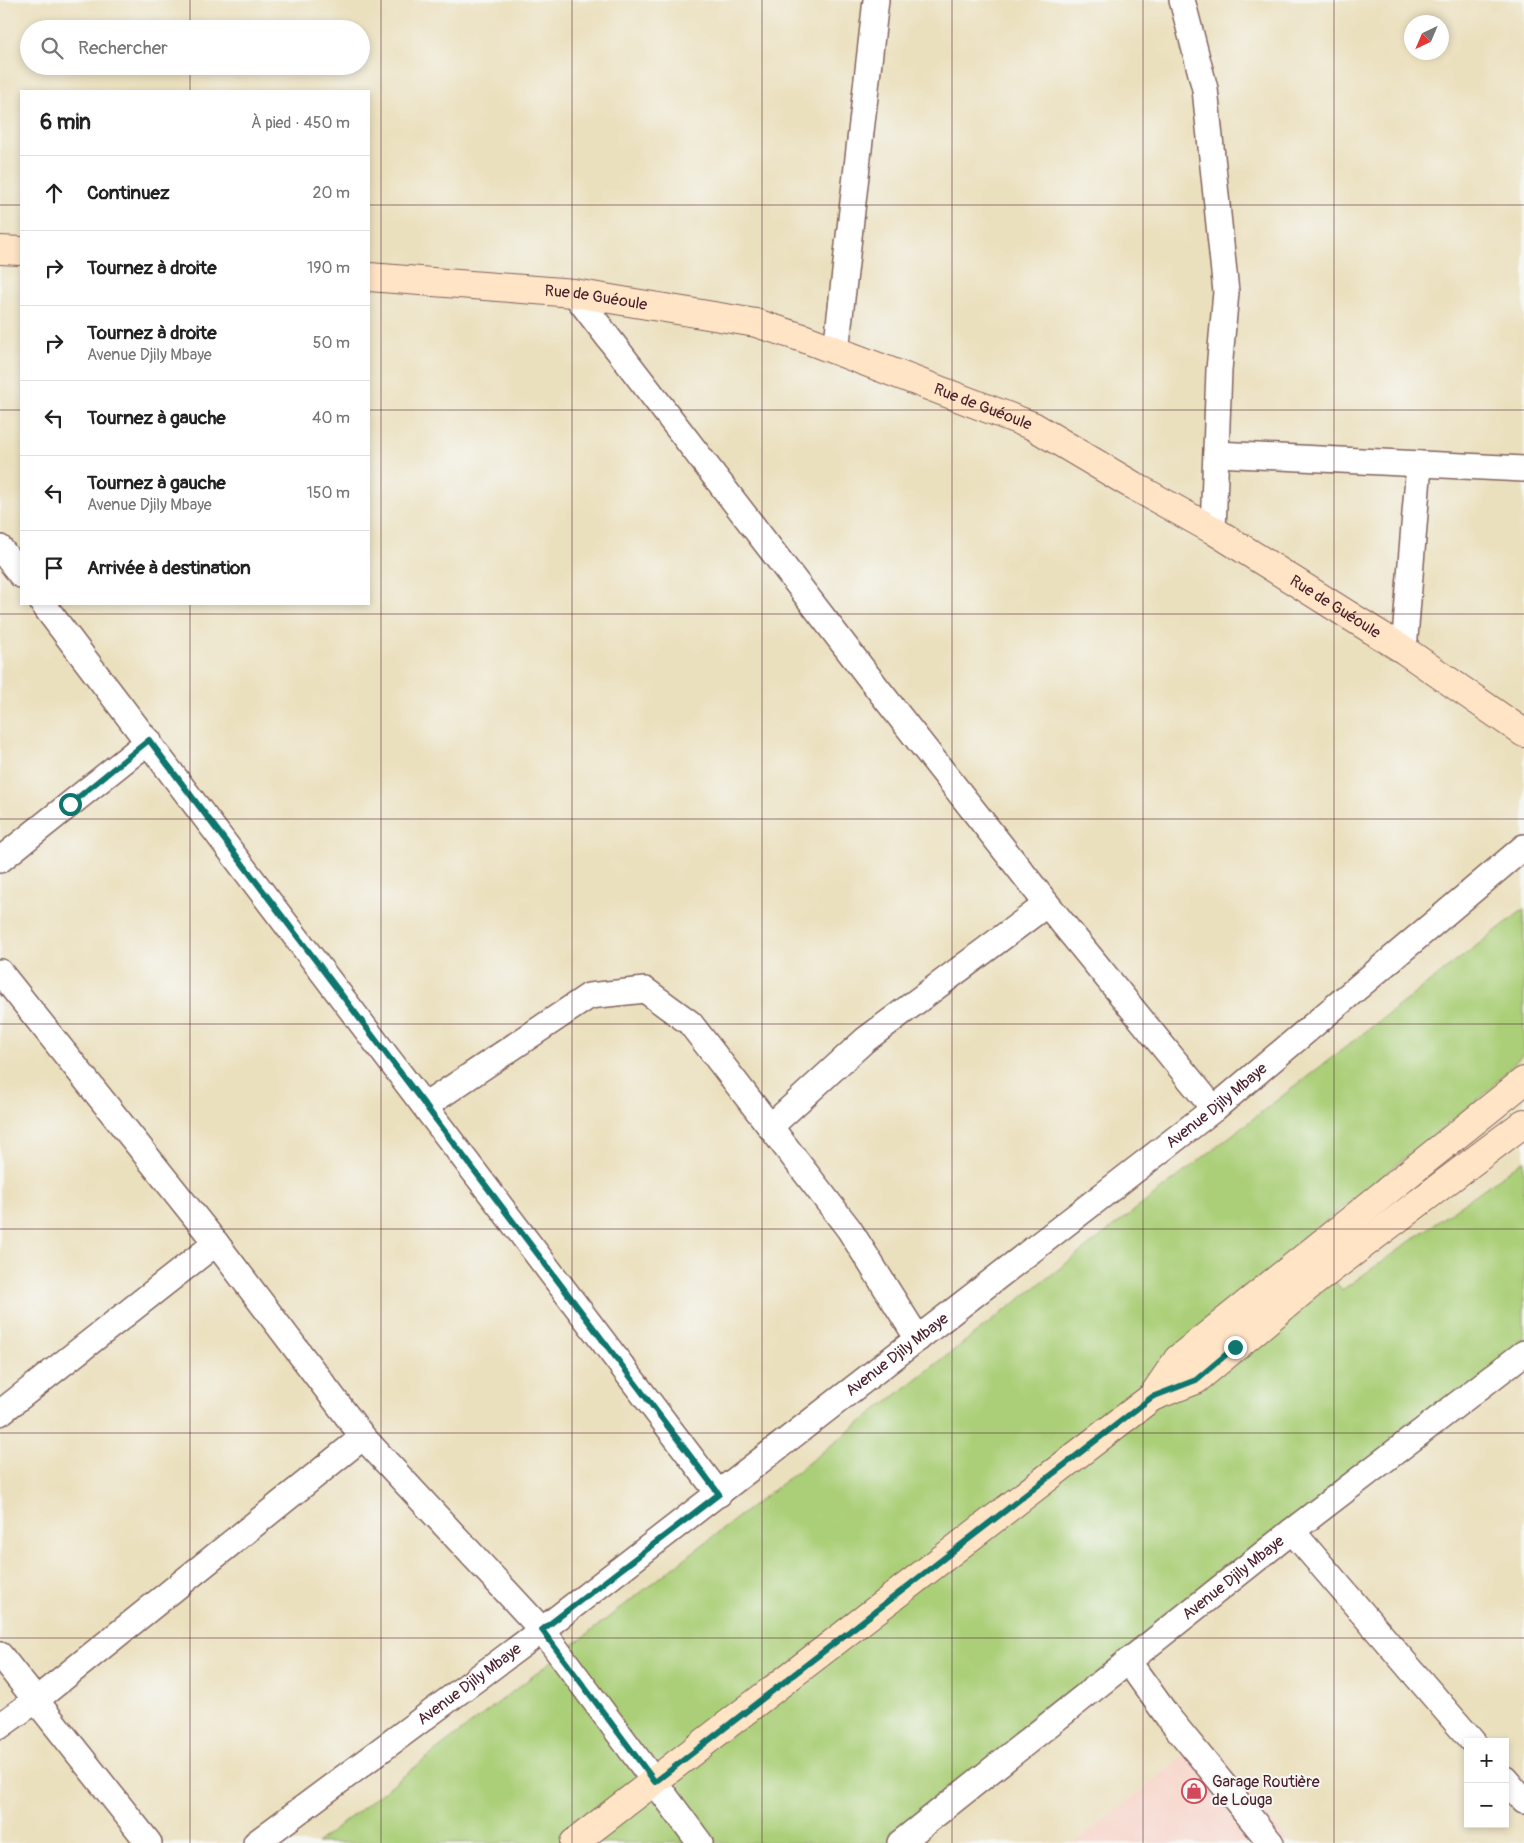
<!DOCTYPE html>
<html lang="fr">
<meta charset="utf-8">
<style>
:root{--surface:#fff;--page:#f6f6f6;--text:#222;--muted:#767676;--line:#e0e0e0}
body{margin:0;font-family:Pangolin,sans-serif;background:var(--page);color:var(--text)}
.controls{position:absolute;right:15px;bottom:15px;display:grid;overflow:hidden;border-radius:0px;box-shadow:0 2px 8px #0003}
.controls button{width:45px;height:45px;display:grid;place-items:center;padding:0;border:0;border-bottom:1px solid var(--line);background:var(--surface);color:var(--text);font:25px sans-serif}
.compass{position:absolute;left:1404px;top:15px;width:45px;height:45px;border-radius:50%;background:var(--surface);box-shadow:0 2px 8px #0003;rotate:224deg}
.stop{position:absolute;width:15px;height:15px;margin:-11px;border:4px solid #0f766e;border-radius:50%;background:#fff}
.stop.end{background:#0f766e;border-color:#fff;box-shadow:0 1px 5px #0008}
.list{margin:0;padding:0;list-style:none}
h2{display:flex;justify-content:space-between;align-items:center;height:65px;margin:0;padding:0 20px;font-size:21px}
h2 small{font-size:16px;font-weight:400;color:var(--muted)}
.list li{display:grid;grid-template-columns:32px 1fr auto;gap:15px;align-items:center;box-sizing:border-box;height:75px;padding:0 20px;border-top:1px solid var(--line)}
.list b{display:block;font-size:19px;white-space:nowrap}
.list p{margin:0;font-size:16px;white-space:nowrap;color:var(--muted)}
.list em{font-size:16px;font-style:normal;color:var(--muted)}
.icon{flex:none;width:28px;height:28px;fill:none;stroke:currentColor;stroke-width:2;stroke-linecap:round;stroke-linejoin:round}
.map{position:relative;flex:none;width:1524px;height:1843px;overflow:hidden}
.search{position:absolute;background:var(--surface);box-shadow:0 2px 8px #0003;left:20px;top:20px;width:350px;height:55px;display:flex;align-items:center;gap:12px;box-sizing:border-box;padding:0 18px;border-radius:28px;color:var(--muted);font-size:19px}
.panel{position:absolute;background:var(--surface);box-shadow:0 2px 8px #0003;left:20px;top:90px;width:350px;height:515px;border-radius:0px}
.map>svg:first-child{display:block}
.built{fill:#f7d1c6}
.green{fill:#abcf78;stroke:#7a7752}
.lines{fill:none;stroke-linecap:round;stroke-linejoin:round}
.street-casing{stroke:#82635e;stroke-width:28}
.secondary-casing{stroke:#82635e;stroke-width:30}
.street{stroke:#fff;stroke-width:25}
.secondary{stroke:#ffe4c6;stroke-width:28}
.route{stroke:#0f766e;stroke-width:6}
.grid{fill:none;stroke:#4a1f2b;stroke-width:1;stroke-opacity:0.55}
.labels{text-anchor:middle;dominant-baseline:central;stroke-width:4;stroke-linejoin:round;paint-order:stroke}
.street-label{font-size:16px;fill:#4a1f2b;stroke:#f6f6f2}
.poi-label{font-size:16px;fill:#4a1f2b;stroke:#f6f6f2;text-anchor:start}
</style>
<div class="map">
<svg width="1524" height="1843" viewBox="0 0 1524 1843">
<rect width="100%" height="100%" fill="#f6f6f2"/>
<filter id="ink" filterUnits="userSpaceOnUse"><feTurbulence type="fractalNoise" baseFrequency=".02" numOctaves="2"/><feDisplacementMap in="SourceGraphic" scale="10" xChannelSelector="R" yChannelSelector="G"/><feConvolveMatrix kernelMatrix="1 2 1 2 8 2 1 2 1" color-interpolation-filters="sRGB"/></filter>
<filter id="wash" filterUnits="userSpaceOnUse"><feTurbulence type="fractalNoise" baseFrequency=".0096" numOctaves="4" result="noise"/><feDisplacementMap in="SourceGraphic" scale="20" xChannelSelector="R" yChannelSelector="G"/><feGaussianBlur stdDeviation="1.12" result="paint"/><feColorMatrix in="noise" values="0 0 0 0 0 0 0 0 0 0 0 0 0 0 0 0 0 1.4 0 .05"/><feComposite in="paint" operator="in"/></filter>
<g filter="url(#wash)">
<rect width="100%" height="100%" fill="#ebe0be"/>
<path class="built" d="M1207 1738 1289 1843H1075Z"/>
<path class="green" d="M1524 909V1053L1484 1095 1303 1239 1342 1290 1524 1160V1353L888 1843H317Z"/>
</g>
<g filter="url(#ink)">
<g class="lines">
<defs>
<g id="street">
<path d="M1182 0 1205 89 1226 292 1219 370 1213 530"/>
<path d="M574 293 878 689 1047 904 1214 1109"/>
<path d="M836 351 876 0"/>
<path d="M1216 454 1524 469"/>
<path d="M0 548 21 575"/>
<path d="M43 604 719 1494"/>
<path d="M1404 650 1419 464"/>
<path d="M0 860 149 741"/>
<path d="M0 972 216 1243 363 1437 542 1630 700 1843"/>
<path d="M425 1106 589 996 645 990 690 1023 849 1229 918 1339"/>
<path d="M770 1127 865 1040 1047 904"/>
<path d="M0 1413 216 1243"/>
<path d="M1292 1531 1473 1742"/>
<path d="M0 1655 149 1843"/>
<path d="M1128 1661 1168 1717 1271 1843"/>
<path d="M0 1726 36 1700 363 1437"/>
<path d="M1505 1779 1524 1801"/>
<path id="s1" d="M256 1843 542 1630 1214 1109 1524 847"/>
<path id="s2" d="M900 1843 1292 1531 1524 1353"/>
</g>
<g id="secondary">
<path d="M0 250 21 251"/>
<path id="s3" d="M369 277 574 293 756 323 803 338 1033 426 1134 486 1213 530 1404 650 1524 733"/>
<path d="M1152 1397 1178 1359 1524 1081"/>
<path d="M574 1843 1152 1397 1196 1380 1310 1285 1524 1123"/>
</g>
</defs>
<use href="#street" class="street-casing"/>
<use href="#secondary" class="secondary-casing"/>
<use href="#street" class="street"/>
<use href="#secondary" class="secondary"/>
</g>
</g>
<g class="lines" filter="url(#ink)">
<path class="route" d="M70 804 149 740 719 1494 542 1630 655 1782 1152 1397 1196 1380 1235 1347"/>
</g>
<path class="grid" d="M190 0V29M381 0V1843M572 0V1843M762 0V1843M952 0V1843M1143 0V1843M1334 0V1843M190 66V91M0 205H21M369 205H1524M0 410H21M369 410H1524M190 604V1843M0 614H1524M0 819H1524M0 1024H1524M0 1229H1524M0 1433H1524M0 1638H1524"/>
<defs>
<symbol id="shop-ring" viewBox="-11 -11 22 22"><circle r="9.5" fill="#f6f6f2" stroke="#d1495b" stroke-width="1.5"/><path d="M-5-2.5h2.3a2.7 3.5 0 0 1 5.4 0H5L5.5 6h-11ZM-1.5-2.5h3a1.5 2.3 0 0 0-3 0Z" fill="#d1495b"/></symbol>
</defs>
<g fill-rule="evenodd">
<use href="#shop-ring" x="1180" y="1777" width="28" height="28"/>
</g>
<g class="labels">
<g class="street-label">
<text stroke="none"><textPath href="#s3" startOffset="228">Rue de Guéoule</textPath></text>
<text stroke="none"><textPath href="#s3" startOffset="632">Rue de Guéoule</textPath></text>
<text stroke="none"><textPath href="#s3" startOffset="1038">Rue de Guéoule</textPath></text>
<text stroke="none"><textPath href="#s1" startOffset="1211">Avenue Djily Mbaye</textPath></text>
<text stroke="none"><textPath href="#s1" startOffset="806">Avenue Djily Mbaye</textPath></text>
<text stroke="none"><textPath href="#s2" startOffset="426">Avenue Djily Mbaye</textPath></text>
<text stroke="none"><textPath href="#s1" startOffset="266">Avenue Djily Mbaye</textPath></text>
</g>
<g class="poi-label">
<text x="1212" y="1782">Garage Routière<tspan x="1212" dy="18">de Louga</tspan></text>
</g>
</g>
</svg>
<div class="controls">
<button>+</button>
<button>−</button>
</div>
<svg class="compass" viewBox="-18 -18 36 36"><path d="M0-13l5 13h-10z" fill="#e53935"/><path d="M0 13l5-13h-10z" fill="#767676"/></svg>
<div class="stop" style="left:70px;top:804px"></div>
<div class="stop end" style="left:1235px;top:1347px"></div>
<div class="search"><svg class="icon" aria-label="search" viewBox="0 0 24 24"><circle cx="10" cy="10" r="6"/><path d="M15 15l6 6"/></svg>Rechercher</div>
<section class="panel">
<h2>6 min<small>À pied · 450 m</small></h2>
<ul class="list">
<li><svg class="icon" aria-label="ahead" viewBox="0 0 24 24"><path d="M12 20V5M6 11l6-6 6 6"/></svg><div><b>Continuez</b></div><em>20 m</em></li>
<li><svg class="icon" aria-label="right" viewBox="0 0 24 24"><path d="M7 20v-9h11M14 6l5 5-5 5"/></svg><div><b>Tournez à droite</b></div><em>190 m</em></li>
<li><svg class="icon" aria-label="right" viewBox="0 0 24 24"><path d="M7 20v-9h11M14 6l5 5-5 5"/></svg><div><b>Tournez à droite</b><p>Avenue Djily Mbaye</p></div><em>50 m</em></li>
<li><svg class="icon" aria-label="left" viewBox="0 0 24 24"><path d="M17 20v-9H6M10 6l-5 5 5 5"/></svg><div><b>Tournez à gauche</b></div><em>40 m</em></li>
<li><svg class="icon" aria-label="left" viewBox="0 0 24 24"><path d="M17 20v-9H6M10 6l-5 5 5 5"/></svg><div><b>Tournez à gauche</b><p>Avenue Djily Mbaye</p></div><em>150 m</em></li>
<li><svg class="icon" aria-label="arrive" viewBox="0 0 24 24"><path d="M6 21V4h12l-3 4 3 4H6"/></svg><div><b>Arrivée à destination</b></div></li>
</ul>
</section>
</div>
